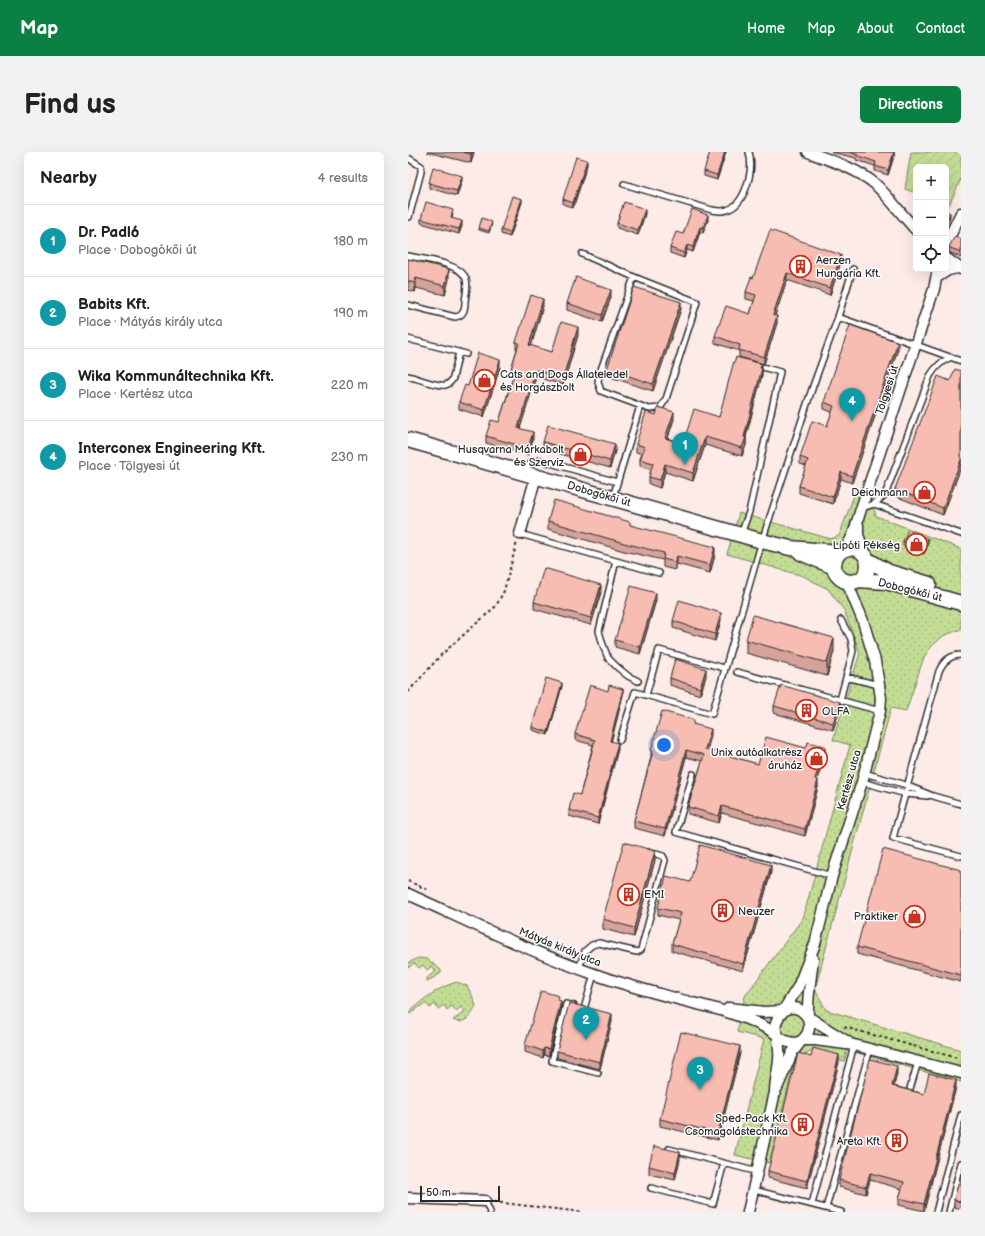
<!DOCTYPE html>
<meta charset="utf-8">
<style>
:root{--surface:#fff;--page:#f2f2f2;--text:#222;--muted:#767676;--line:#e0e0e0;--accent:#0b8043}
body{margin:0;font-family:"Balsamiq Sans",sans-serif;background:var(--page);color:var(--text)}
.controls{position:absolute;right:12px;top:12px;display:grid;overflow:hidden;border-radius:6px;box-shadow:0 4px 16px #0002}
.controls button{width:36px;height:36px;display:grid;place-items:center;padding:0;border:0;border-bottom:1px solid var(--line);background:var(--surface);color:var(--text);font:20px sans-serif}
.scale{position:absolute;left:12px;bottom:10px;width:80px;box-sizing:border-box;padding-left:4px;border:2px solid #2b2b2b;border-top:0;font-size:11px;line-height:14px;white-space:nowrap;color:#2b2b2b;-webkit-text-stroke:3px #fff;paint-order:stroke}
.you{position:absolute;left:256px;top:593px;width:14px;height:14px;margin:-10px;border:3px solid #fff;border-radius:50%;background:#1a73e8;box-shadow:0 0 0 6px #1a73e833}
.badge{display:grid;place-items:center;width:26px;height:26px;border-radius:50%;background:var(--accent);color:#fff;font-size:13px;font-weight:700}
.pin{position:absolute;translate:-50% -33px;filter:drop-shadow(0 1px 2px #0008)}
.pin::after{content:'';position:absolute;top:21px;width:14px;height:12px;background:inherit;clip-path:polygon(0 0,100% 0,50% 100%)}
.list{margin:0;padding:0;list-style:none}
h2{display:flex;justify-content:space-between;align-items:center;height:52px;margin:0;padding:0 16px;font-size:17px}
h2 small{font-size:13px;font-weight:400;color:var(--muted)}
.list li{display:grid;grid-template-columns:26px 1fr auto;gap:12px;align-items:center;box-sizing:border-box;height:72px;padding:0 16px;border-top:1px solid var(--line)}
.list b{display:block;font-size:15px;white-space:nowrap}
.list p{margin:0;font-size:13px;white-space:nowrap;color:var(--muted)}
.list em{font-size:13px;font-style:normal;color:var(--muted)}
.icon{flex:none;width:22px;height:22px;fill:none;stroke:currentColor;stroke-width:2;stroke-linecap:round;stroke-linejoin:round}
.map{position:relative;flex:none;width:553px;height:1060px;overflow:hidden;border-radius:6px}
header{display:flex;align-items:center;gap:24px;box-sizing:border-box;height:56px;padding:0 20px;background:var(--accent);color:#fff}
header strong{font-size:19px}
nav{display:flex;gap:22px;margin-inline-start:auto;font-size:14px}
.intro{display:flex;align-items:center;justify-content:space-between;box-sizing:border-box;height:96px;padding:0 24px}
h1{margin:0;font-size:28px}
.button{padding:10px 18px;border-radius:6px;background:var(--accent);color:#fff;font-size:14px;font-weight:700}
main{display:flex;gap:24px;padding:0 24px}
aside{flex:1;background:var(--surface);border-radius:6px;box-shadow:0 4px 16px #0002}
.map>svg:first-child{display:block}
.grass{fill:url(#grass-dots);stroke:#778460}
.garden{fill:url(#garden-furrows);stroke:#778460}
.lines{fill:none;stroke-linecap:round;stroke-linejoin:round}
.service-casing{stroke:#2b2b2b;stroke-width:8}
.minor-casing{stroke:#2b2b2b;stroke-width:13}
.secondary-casing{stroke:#2b2b2b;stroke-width:17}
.path{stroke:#2b2b2b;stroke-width:2;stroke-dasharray:3 3;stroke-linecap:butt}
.service{stroke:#fff;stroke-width:5}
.minor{stroke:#fff;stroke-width:10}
.secondary{stroke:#fff;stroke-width:14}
.wall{fill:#d5a399;stroke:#2b2b2b}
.shaded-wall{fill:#ae847d;stroke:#2b2b2b}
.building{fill:#f8bdb2;stroke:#2b2b2b}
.labels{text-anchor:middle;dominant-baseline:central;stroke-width:3;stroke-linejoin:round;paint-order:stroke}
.poi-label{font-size:11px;fill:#2b2b2b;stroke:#fff;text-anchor:end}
.street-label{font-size:11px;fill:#2b2b2b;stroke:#fff}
</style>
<header>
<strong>Map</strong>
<nav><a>Home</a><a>Map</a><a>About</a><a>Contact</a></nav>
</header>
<div class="intro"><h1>Find us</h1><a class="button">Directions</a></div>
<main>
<aside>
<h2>Nearby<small>4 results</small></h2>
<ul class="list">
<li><span class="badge" style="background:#0f9aa8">1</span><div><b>Dr. Padló</b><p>Place · Dobogókői út</p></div><em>180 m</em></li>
<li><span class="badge" style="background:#0f9aa8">2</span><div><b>Babits Kft.</b><p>Place · Mátyás király utca</p></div><em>190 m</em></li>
<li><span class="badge" style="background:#0f9aa8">3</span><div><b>Wika Kommunáltechnika Kft.</b><p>Place · Kertész utca</p></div><em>220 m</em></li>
<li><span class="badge" style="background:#0f9aa8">4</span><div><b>Interconex Engineering Kft.</b><p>Place · Tölgyesi út</p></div><em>230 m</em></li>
</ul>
</aside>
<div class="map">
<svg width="553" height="1060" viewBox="0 0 553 1060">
<defs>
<pattern id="grass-dots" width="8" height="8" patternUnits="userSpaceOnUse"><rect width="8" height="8" fill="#c3dd94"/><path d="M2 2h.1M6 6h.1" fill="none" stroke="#a8be80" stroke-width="1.8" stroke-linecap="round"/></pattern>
<pattern id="garden-furrows" width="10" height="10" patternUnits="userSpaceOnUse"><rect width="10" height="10" fill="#c3dd94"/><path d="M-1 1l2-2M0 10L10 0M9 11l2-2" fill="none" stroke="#a8be80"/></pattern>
</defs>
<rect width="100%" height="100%" fill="#fdebe8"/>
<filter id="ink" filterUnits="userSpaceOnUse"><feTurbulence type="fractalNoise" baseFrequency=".025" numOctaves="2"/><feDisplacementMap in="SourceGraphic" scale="8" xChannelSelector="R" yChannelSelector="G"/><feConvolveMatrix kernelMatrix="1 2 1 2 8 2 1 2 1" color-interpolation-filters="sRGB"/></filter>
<g filter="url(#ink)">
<path class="grass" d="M448 338 462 343 468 364 553 397V478L548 479 535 484 523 495 516 505 498 559 483 556 407 837 418 858 553 898V930L439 898 436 909 404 899 387 908 361 1011 327 1003 356 887 329 880 337 844 395 766 442 593 425 588 452 501 436 458 420 437 395 424 319 402 331 361 423 387 431 384Z
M10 806 19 807 33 818V821L27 825 19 829V826L28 819 24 814 19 818 15 813 11 816 6 811 0 816V811Z
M49 830 59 834 64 843 68 854C64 863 56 874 45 868L57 860 53 855 48 859 44 854 39 858 36 853 30 857 27 852 22 856 17 851 2 862 0 860C15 848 30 835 49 830Z"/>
<path class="garden" d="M503 0H553V27L541 53 538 52V15H508V41L497 37Z"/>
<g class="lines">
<defs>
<path id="service" d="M0 6 13 14V20L1 65
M216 32 304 58C309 59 314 60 319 58 338 52 346 17 341 0
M174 102 226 125 289 150 258 247 252 256 241 257 198 241 193 239 190 230 191 223 226 125
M0 104C15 107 53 111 58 127 60 134 58 142 57 149 57 157 56 164 47 165L0 153
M430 165 445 117
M0 187 58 202
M0 224C8 226 32 235 38 233 42 231 44 229 45 226L51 200
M116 319C120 312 124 309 132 308L209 330
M205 345 232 254
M466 352 553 382
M454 356 466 352 477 343 522 224C528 214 533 210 543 205
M112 382 251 421
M333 382 341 360 372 220 348 213
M208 409 191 479 195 493 200 506 209 515 220 524 230 529
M553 503C542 503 535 510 531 519L485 686 553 704
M329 520 472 559
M438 525 471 533
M238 543 251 498 316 516
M432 548 445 499 443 487 433 468
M212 588 227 540 304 562 354 389 405 234 430 165 553 209
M456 621 495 632 525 644 553 652
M285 622 268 680 424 724
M454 630 498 642 519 644
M171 816 177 799 184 793 191 791 229 800 233 798 257 708 255 704 241 700
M166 854 158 852 144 909 190 921
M176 857 186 822
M501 940 510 910
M261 997 350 1020
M243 1036 305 1052 316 1011
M346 1038 433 1060
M77 1049 82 1060
M404 1052 446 893
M418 1056 462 897
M528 1060 553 963
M541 1060 553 1011"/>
<path id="minor" d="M400 0C422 8 450 17 467 32 482 46 494 63 508 78
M538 92 553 61
M538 106 553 117
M529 125 540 118 550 116
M450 373V383L457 402
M112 382 128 324
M438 396 445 383 453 357 526 137 530 117
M0 742C62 770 123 800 186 822 219 834 252 842 285 851 314 858 345 866 370 883 370 892 372 899 371 908 370 920 367 928 367 940L340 1060
M321 856 356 860 375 859 390 835 407 792 424 724 454 630 472 559 473 546 471 533 467 509 455 469 439 430
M400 866C380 835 350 883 381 890 387 892 393 890 397 885 403 878 401 872 400 865 399 845 403 827 405 807
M400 866 405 868 414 874 440 890
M369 936 384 901 394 888H407L446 893 553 921
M0 1046 77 1049"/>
<path id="secondary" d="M0 288 354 389 382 396 431 400
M426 413a17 17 0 1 1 34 0a17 17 0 1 1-34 0Z
M393 401 426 415
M460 408 481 420 521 432
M451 428 478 430 553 451"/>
</defs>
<use href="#service" class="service-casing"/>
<use href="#minor" class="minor-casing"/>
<use href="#secondary" class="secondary-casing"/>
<path class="path" d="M0 540 33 503 88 454 96 439 109 390
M0 729 20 738
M436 875 553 907
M86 1050 174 1060"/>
<use href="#service" class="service"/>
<use href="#minor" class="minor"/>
<use href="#secondary" class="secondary"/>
</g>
<path class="wall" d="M19 0H66L63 11Z
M318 0 309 28 296 24V19Z
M423 0H486V4L480 23 467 19V14L448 8V6Z
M179 13 165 56 155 52V47Z
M54 28 49 44 21 36V31Z
M114 50 102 85 93 82V78Z
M45 62 44 66 54 74 51 82 13 71V67Z
M237 62 230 83 209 76V71Z
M300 68 295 81 292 80 285 100 279 98 276 106 262 101V96L275 82Z
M84 72 81 81 71 78V76Z
M553 87V106L541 100V95Z
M0 107 41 127 37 143 8 136 7 140 0 138Z
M433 110 422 143 379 128 367 163 369 171 356 212 331 205V199L307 191V184L342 162 346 149 338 147V140L345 126Z
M203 145 194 170 159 158V151Z
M135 154 123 194 144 200 170 183 155 233 128 225 112 276 125 287 120 303 78 291V284L91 270 105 225 103 224V217L109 197H108V190Z
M273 157 245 239 199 224V217Z
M490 197 444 331 433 327 425 352 391 341V334L398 314 392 312V305L419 274 424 260 416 257V250Z
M92 215 76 265 51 257V250L60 234Z
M354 216V223L338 285V293L334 304 297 293 285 329 257 320 252 336 241 332V325L243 318 232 314V307L234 302 228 300V292L248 263 266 267 260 286 275 292 311 265Z
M553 219V315L535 363 487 344V337L542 229Z
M135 290 207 299 202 316 135 297Z
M140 369 222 373 307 403 302 421 269 412 267 418 255 415V408L216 399 140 377Z
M495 389 520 391 516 402 495 394Z
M193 440 183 473 126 457V450Z
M248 448 232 502 207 495V488Z
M313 468 307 489 265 476V469Z
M338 488 426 499 419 524 338 501Z
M298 524 292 543 262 533V526Z
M154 534 140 583 124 578V575Z
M215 543 203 589 210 597 190 672 161 664V658L172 643 185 593 167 588V582Z
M366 554 432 557 425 578 366 561Z
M286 572 303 584 299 598 350 612 417 602 409 628 410 635 397 684 314 661 311 671 280 662V655L294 609 278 605 257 684 226 676V669L243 605V598Z
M247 708 226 785 195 777V767Z
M553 718V830L449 802V795Z
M363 720 335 819 264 799V792L271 768 250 763V756L282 730Z
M151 849 153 856 141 904 136 903 135 906 117 900V893Z
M204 869 192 917 149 906V899Z
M332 901 310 988 252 974V967Z
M403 905 431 910 399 1036 360 1026V1019Z
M489 921 486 934 516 942 548 935 516 1059 491 1053V1046L494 1037 462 1028 458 1042 431 1035V1028Z
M272 1007 267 1028 241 1022V1014Z
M553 1021V1057L546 1055V1048Z"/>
<path class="shaded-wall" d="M64 0H66L63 11V2Z
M317 0H318L309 28V23Z
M486 0V4L480 23V18Z
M179 8V13L165 56V51Z
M54 24V28L49 44V39Z
M114 47V50L102 85V81Z
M237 57V62L230 83V78Z
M542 61V65L538 75V70Z
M300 63V68L295 81V76Z
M54 69V74L51 82V77Z
M292 75V80L285 100V95Z
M279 93V98L276 106V101Z
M433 103V110L422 143V136Z
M41 117V127L37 143V134Z
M379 121V128L365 170V163Z
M8 126V136L7 140V131Z
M203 138V145L194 170V163Z
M135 147V154L121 201V193Z
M273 150V157L245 239V232Z
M369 164V171L356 212V205Z
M170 175V183L155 233V226Z
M490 190V197L444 331V324Z
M92 208V215L76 265V258Z
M354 212V223L337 287 338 285V293L334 304V296L336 285Z
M128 218V225L110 283V276Z
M266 260V267L257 293V286Z
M125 280V287L120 303V296Z
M297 285V293L285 329V321Z
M207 292V299L202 316V309Z
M553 308V315L535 363V356Z
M257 312V320L252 336V328Z
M433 320V327L425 352V345Z
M520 387V391L516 402V398Z
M307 395V403L302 421V413Z
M269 404V412L267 418V410Z
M193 433V440L183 473V466Z
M248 441V448L232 502V495Z
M313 461V468L307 489V482Z
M426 486V499L419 524V511Z
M298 517V524L292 543V536Z
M154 531V534L140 583V580Z
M215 537V543L202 595V589Z
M432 550V557L425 578V571Z
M303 577V584L297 604V597Z
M210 591V597L190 672V666Z
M417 594V602L407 635V627Z
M278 598V605L257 684V677Z
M410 628V635L397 684V677Z
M314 654V661L311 671V664Z
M247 699V708L226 785V776Z
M363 713V720L335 819V812Z
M153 849V856L141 904V897Z
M204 862V869L192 917V910Z
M332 894V901L310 988V981Z
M136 896V903L135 906V899Z
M431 903V910L399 1036V1029Z
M489 914V921L484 941V934Z
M548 928V935L516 1059V1052Z
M272 1000V1007L267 1028V1021Z
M462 1021V1028L458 1042V1035Z"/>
<path class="building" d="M55 0H64L63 2Z
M302 0H317L309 23 296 19Z
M442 0H486L480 18 467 14 468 10 448 3V2Z
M168 5 179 8 165 51 155 47Z
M25 15 54 24 49 39 21 31Z
M104 44 114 47 102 81 93 78Z
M18 50 45 58 43 66 54 69 51 77 13 67Z
M216 50 237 57 230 78 209 71Z
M284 57 300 63 295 76 292 75 285 95 279 93 276 101 262 96 268 80 275 82Z
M538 59 542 61 538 70Z
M74 66 84 70 81 79 71 76Z
M362 78 433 103 422 136 379 121 365 163 369 164 356 205 331 198 332 193 307 184 318 154 342 162 348 143 338 140 343 125 345 126Z
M547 84 553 87V101L541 95Z
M0 107 41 117 37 134 8 126 7 131 0 129Z
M168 125 203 138 194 163 159 151Z
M226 135 273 150 245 232 199 217Z
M123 143 135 147 121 193 144 200 153 170 170 175 155 226 128 218 110 276 125 280 120 296 78 284 83 268 91 270 107 219 103 217 111 191 108 190Z
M442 173 490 190 444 324 433 320 425 345 391 334 400 308 392 305 404 269 419 274 426 254 416 250Z
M70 201 92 208 76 258 51 250 57 233 60 234Z
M328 205 354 212 352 216H354L336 285H338L334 296 297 285 285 321 257 312 252 328 241 325 245 311 232 307 237 295 228 292 238 260 248 263 250 255 266 260 257 286 275 292 286 257 311 265 326 209H327Z
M547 217 553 219V308L535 356 487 337 530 224 542 229Z
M140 273 207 292 202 309 135 290Z
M146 348 222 370V373L307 395 302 413 269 404 267 410 255 407 256 401 216 391 140 369Z
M500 378 520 387 516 398 495 389Z
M136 416 193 433 183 466 126 450Z
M223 434 248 441 232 495 207 488Z
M271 448 313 461 307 482 265 469Z
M345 463 426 486 419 511 338 488Z
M267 507 298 517 292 536 262 526Z
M138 526 154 531 140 580 124 575Z
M182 533 200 539 201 533 215 537 202 589 210 591 190 666 161 658 165 641 172 643 187 588 167 582Z
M373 533 432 550 425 571 366 554Z
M254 559 286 568 285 572 303 577 297 597 350 612 358 585 398 596 400 590 417 594 407 627 410 628 397 677 314 654 311 664 280 655 296 603 278 598 257 677 226 669 245 599 243 598Z
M216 690 247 699 226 776 195 767Z
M292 693 363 713 335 812 264 792 273 761 250 756 258 724 282 730Z
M475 697 553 718V823L449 795Z
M133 839 151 844 150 848 153 849 141 897 136 896 135 899 117 893Z
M161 851 204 862 192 910 149 899Z
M273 880 332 894 310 981 252 967Z
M405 896 431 903 399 1029 360 1019 390 901 403 905Z
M462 907 489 914 484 934 516 942 521 921 548 928 516 1052 491 1046 496 1030 462 1021 458 1035 431 1028Z
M246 994 272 1000 267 1021 241 1014Z
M553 1021V1050L546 1048Z"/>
</g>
<defs>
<symbol id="building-ring" viewBox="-11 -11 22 22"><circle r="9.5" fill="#fff" stroke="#c8321e" stroke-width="1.5"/><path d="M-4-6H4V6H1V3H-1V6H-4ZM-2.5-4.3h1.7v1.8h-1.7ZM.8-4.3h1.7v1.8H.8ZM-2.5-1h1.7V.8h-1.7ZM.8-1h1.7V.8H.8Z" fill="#c8321e"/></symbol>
<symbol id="shop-ring" viewBox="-11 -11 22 22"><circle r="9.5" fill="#fff" stroke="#c8321e" stroke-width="1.5"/><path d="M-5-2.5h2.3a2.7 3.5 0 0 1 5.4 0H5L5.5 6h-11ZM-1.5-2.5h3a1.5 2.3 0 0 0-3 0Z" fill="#c8321e"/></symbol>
</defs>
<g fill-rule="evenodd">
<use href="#building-ring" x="380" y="102" width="25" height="25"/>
<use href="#shop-ring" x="64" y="216" width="25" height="25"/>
<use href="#shop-ring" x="160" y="290" width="25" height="25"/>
<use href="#shop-ring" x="504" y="328" width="25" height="25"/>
<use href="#shop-ring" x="496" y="380" width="25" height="25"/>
<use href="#building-ring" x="386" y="546" width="25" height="25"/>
<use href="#shop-ring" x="396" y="594" width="25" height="25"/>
<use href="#building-ring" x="208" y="730" width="25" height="25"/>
<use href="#building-ring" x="302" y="746" width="25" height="25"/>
<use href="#shop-ring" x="494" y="752" width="25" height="25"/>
<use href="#building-ring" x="382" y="960" width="25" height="25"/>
<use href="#building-ring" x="476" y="976" width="25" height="25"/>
</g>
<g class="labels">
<g class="poi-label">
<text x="408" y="108" text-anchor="start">Aerzen<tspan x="408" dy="13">Hungária Kft.</tspan></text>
<text x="92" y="222" text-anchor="start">Cats and Dogs Állateledel<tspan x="92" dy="13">és Horgászbolt</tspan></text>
<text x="156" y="297">Husqvarna Márkabolt<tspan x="156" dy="13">és Szerviz</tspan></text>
<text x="500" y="340">Deichmann</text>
<text x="492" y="393">Lipóti Pékség</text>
<text x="414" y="559" text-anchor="start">OLFA</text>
<text x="394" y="600">Unix autóalkatrész<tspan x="394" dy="13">áruház</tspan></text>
<text x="236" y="742" text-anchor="start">EMI</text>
<text x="330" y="759" text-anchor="start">Neuzer</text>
<text x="490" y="764">Praktiker</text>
<text x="380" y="966">Sped-Pack Kft.<tspan x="380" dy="13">Csomagolástechnika</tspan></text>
<text x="474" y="989">Areta Kft.</text>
</g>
<g class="street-label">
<text transform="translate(479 238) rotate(-72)">Tölgyesi út</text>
<text transform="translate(191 342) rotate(16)">Dobogókői út</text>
<text transform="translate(502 438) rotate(14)">Dobogókői út</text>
<text transform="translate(441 628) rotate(-74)">Kertész utca</text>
<text transform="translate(152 795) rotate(22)">Mátyás király utca</text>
</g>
</g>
</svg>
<div class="controls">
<button>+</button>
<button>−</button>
<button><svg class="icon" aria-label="locate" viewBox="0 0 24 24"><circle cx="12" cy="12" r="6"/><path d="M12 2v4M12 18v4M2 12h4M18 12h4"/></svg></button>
</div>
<div class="scale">50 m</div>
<div class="you"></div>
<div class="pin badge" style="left:277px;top:313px;background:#0f9aa8">1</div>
<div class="pin badge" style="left:178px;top:888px;background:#0f9aa8">2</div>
<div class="pin badge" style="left:292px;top:938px;background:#0f9aa8">3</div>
<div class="pin badge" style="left:444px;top:269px;background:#0f9aa8">4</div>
</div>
</main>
